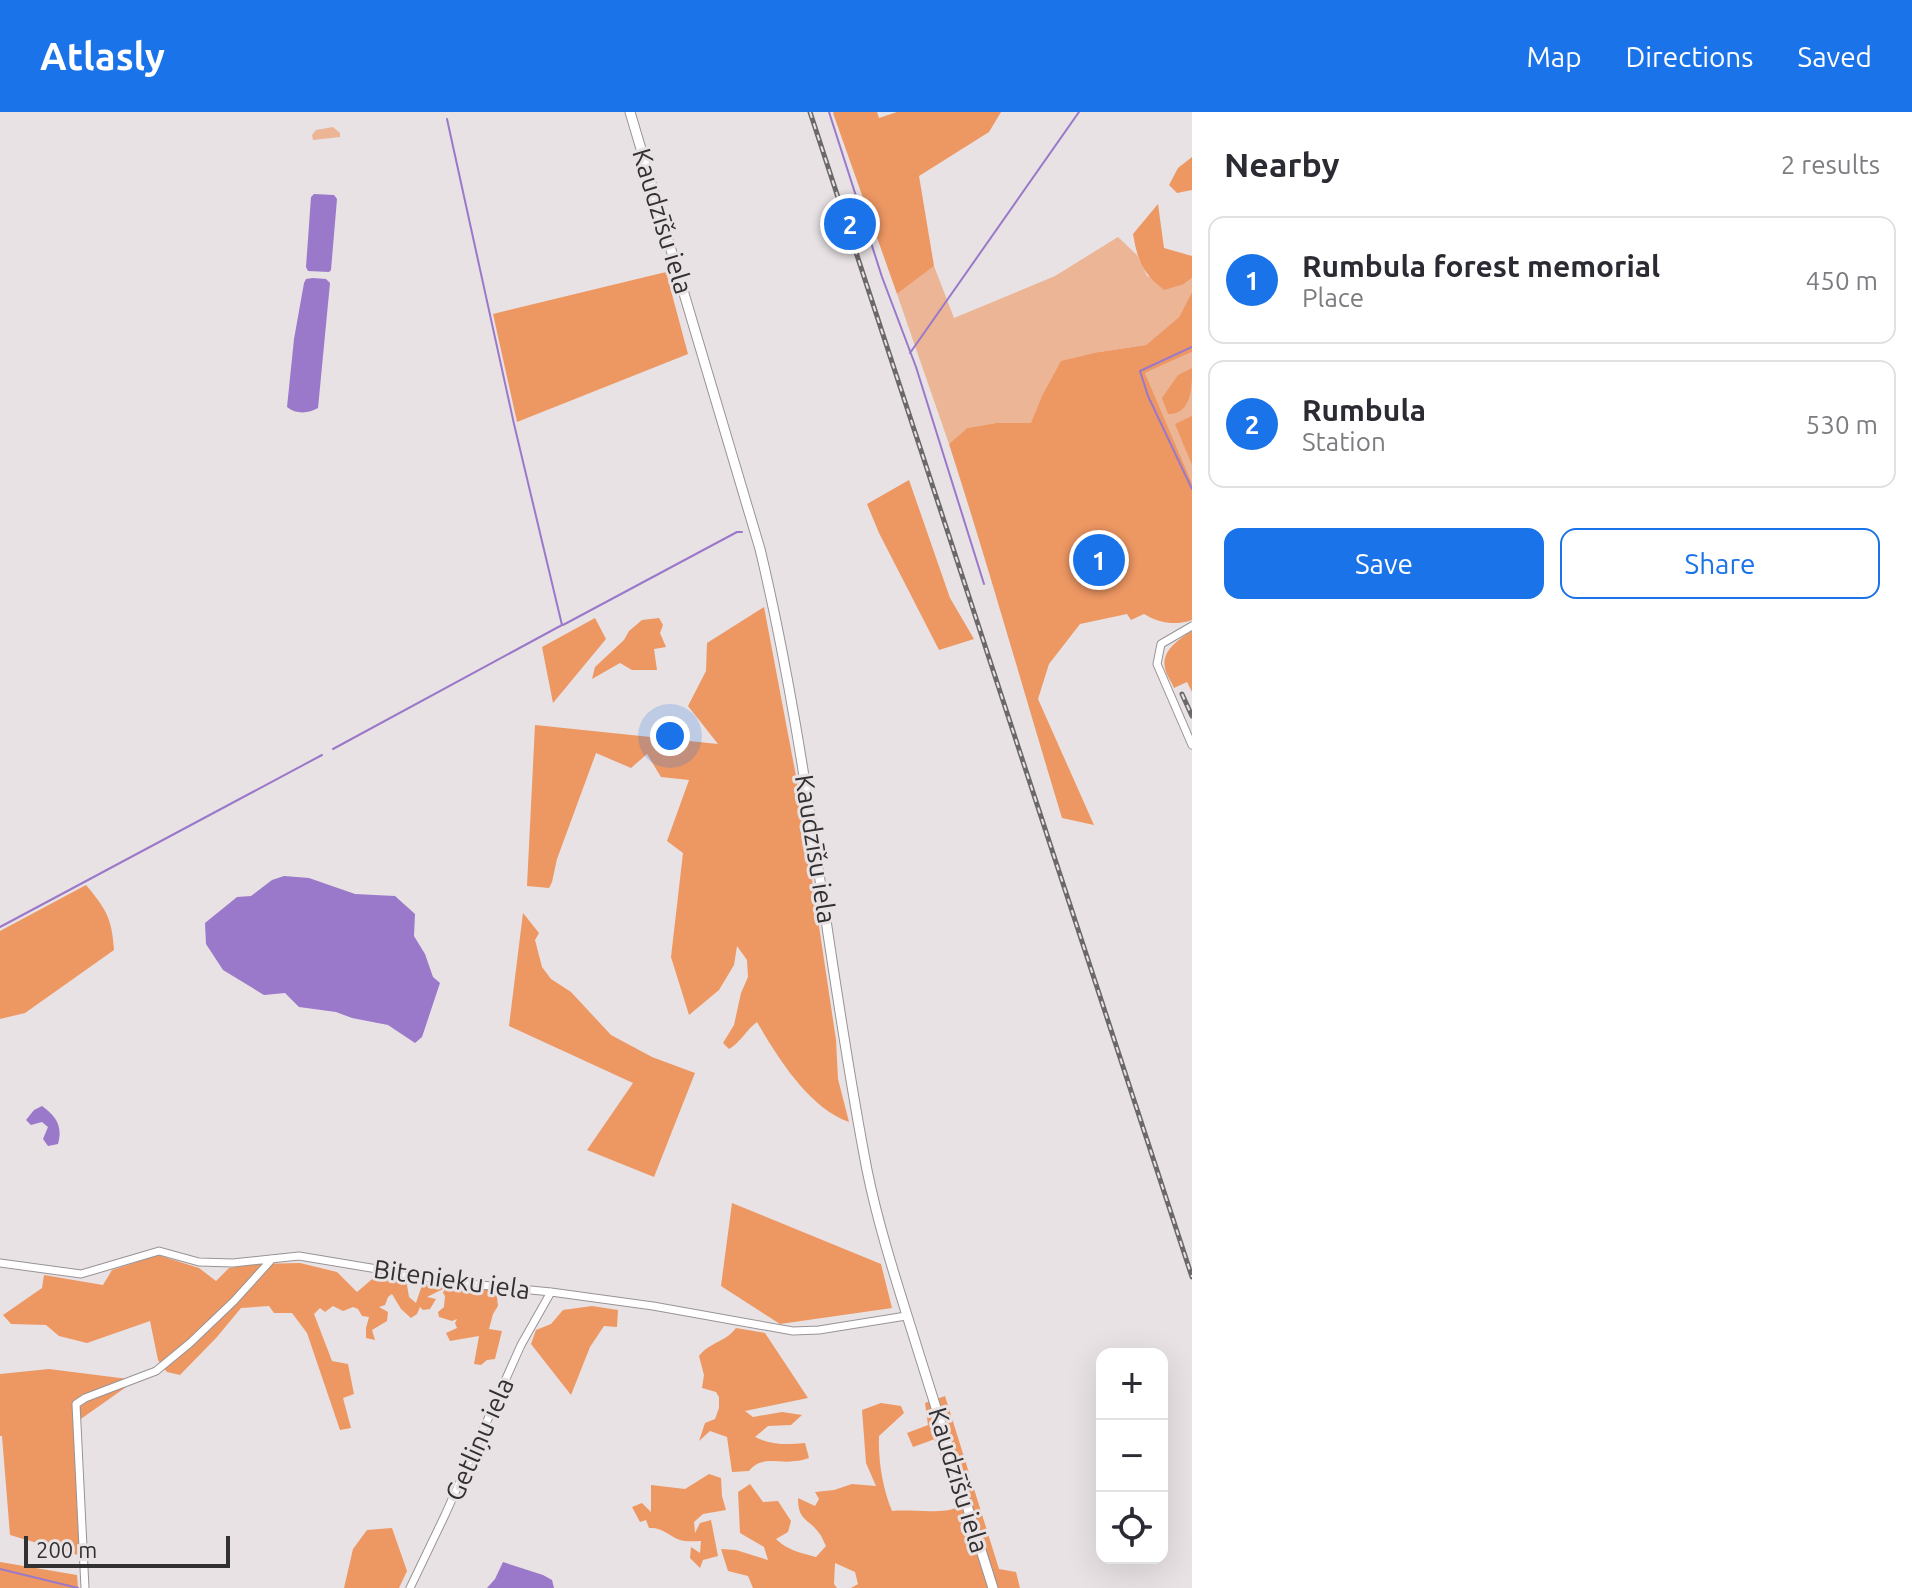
<!DOCTYPE html>
<meta charset="utf-8">
<style>
:root{--surface:#fff;--page:#f2f2f3;--text:#2b2b33;--muted:#7c7c81;--line:#e1e1e2;--accent:#1a73e8}
body{margin:0;font-family:Ubuntu,sans-serif;background:var(--page);color:var(--text)}
.controls{position:absolute;right:24px;bottom:24px;display:grid;overflow:hidden;border-radius:16px;box-shadow:0 8px 32px #0002}
.controls button{width:72px;height:72px;display:grid;place-items:center;padding:0;border:0;border-bottom:2px solid var(--line);background:var(--surface);color:var(--text);font:40px sans-serif}
.scale{position:absolute;left:24px;bottom:20px;width:206px;box-sizing:border-box;padding-left:8px;border:4px solid #323031;border-top:0;font-size:22px;line-height:28px;white-space:nowrap;color:#323031;-webkit-text-stroke:6px #e8e2e4;paint-order:stroke}
.you{position:absolute;left:670px;top:624px;width:28px;height:28px;margin:-20px;border:6px solid #fff;border-radius:50%;background:#1a73e8;box-shadow:0 0 0 12px #1a73e833}
.badge{display:grid;place-items:center;width:52px;height:52px;border-radius:50%;background:var(--accent);color:#fff;font-size:26px;font-weight:700}
.pin{position:absolute;translate:-50% -50%;border:4px solid #fff;box-shadow:0 2px 8px #0006}
.list{margin:0;padding:0;list-style:none}
h2{display:flex;justify-content:space-between;align-items:center;height:104px;margin:0;padding:0 32px;font-size:34px}
h2 small{font-size:26px;font-weight:400;color:var(--muted)}
.list li{display:grid;grid-template-columns:52px 1fr auto;gap:24px;align-items:center;box-sizing:border-box;height:128px;margin:0 16px 16px;padding:0 16px;border:2px solid var(--line);border-radius:16px}
.list b{display:block;font-size:30px;white-space:nowrap}
.list p{margin:0;font-size:26px;white-space:nowrap;color:var(--muted)}
.list em{font-size:26px;font-style:normal;color:var(--muted)}
.actions{display:flex;gap:16px;padding:24px 32px}
.actions a{flex:1;padding:18px 0;border:2px solid var(--accent);border-radius:16px;text-align:center;font-size:28px;color:var(--accent)}
.actions .main{background:var(--accent);color:#fff}
.icon{flex:none;width:44px;height:44px;fill:none;stroke:currentColor;stroke-width:2;stroke-linecap:round;stroke-linejoin:round}
.map{position:relative;flex:none;width:1192px;height:1476px;overflow:hidden}
header{display:flex;align-items:center;gap:48px;box-sizing:border-box;height:112px;padding:0 40px;background:var(--accent);color:#fff}
header strong{font-size:38px}
nav{display:flex;gap:44px;margin-inline-start:auto;font-size:28px}
main{display:flex}
aside{flex:1;background:var(--surface)}
.map>svg:first-child{display:block}
.green{fill:#ecb595}
.forest{fill:#ed9763}
.water{fill:#9a78ca}
.lines{fill:none;stroke-linecap:round;stroke-linejoin:round}
.stream{stroke:#9a78ca;stroke-width:2}
.minor-casing{stroke:#999395;stroke-width:9}
.tertiary-casing{stroke:#999395;stroke-width:11}
.minor{stroke:#fff;stroke-width:7}
.tertiary{stroke:#fff;stroke-width:9}
.rail-casing{stroke:#6b686a;stroke-width:5}
.rail{stroke:#e8e2e4;stroke-width:2;stroke-dasharray:6;stroke-linecap:butt}
.labels{text-anchor:middle;dominant-baseline:central;stroke-width:6;stroke-linejoin:round;paint-order:stroke}
.street-label{font-size:26px;fill:#323031;stroke:#e8e2e4}
</style>
<header>
<strong>Atlasly</strong>
<nav><a>Map</a><a>Directions</a><a>Saved</a></nav>
</header>
<main>
<div class="map">
<svg width="1192" height="1476" viewBox="0 0 1192 1476">
<rect width="100%" height="100%" fill="#e8e2e4"/>
<path class="green" d="M333 15 340 21V25L313 28 312 23 316 18Z
M1118 125 1137 143 1147 164 1184 172 1192 166V180L1179 205 1146 233 1099 240 1041 286 1031 312 996 311 967 316 949 332 897 182 934 154 954 206 1055 164Z
M1192 240V371L1145 261Z"/>
<path class="forest" d="M834 0H877L879 6 897 0H1001L989 20 919 64 934 154 897 182 833 1Z
M1192 45V78L1177 81 1169 73 1178 56Z
M1158 92 1164 136 1192 144V166L1184 172 1164 178C1142 160 1138 150 1133 122Z
M666 160 688 242 517 310 493 202Z
M1192 180V240L1145 261 1192 371V508C1175 514 1159 511 1144 502L1131 508 1127 502 1080 512 1049 552 1038 587 1094 713 1062 706C1024 581 989 456 949 332L967 316 996 311H1031L1041 286 1061 249 1099 240 1146 233 1179 205Z
M1192 256C1192 274 1192 303 1168 302L1162 286 1178 263Z
M1192 304V353L1175 312Z
M909 368 950 486 974 527 939 538 879 421 867 392Z
M764 495 799 680 836 928 838 967 849 1010C809 996 778 946 757 910 746 918 741 930 729 937L723 931 734 913 741 881 748 865 747 848 737 834 734 853 719 878 689 903 671 845 683 741 667 729 689 668 661 665 647 642 631 656 596 641 557 747 552 770 549 776 527 774 535 613 718 632 688 594 706 559 707 531Z
M595 506 606 527 553 591 542 535Z
M659 506 663 513 660 521 666 535 654 537 657 558H632L620 551 592 567 595 555 624 528 629 519 642 508Z
M1192 519V580L1187 570 1174 576C1172 570 1166 563 1165 556 1161 539 1179 527 1192 519Z
M86 773C106 797 112 806 114 838L25 901 0 907V819Z
M523 801 539 821 535 828 542 855 551 867 571 880 611 923 652 945 695 961 654 1065 587 1038 633 971 509 914Z
M732 1091 881 1152 892 1196 780 1212 721 1174Z
M158 1143 199 1156 216 1169 229 1156 254 1152 300 1151 337 1160 357 1180 378 1162 406 1167 409 1185 416 1191 422 1173 450 1171 496 1177 498 1194 493 1202 489 1217 502 1219 495 1247 487 1248 481 1253 474 1252 479 1224 450 1229 446 1221 457 1216 455 1211 457 1207 452 1209 439 1205 438 1200 444 1195 445 1184 443 1181 445 1176 427 1185 436 1187 430 1197 423 1198 420 1195 417 1202 411 1206 401 1197 392 1182 388 1185 385 1193 379 1195 388 1200 387 1209 372 1218 375 1228 366 1226V1216L369 1205 362 1204 358 1197 353 1195 343 1199 333 1194 325 1200 320 1196 314 1202 332 1249 348 1252 354 1282 343 1286 351 1316 340 1318 307 1221 292 1201H274L269 1194 241 1196 217 1225 180 1263 167 1260 158 1248 150 1209 87 1231 59 1224 46 1213 11 1212 3 1203 42 1176 44 1163 103 1173 112 1158Z
M592 1194 618 1198 617 1215 604 1214 590 1235 571 1283 531 1232 536 1218 551 1212 563 1198Z
M736 1216 765 1221 808 1286 745 1299 753 1305 782 1300 802 1303 791 1313 768 1314 755 1325C771 1333 788 1333 805 1331L809 1346C805 1347 800 1349 795 1349 778 1352 762 1343 749 1359L732 1360 727 1325 710 1319 699 1329 705 1311 715 1307 719 1296V1285L716 1280 702 1276 704 1263 699 1244C710 1230 727 1229 736 1216Z
M49 1257 136 1268 78 1309 75 1350 81 1444 10 1423 2 1324H0V1262Z
M945 1284 999 1457 1016 1460 1020 1476H851L858 1472 855 1460 835 1451 834 1472 837 1476H753L748 1464 728 1459 721 1437 736 1438 768 1448 764 1435 740 1421 738 1380 750 1372 763 1390 778 1389 791 1409 788 1420 776 1427C787 1438 801 1441 816 1445L826 1434C823 1429 822 1424 819 1421 808 1406 798 1409 798 1386L815 1394 819 1387 815 1380 834 1378 852 1372 876 1374 866 1351 862 1298 881 1291 901 1294 904 1301 879 1324C878 1349 883 1377 892 1399 910 1397 944 1403 957 1395L935 1327 913 1335 907 1321 928 1313 925 1291Z
M709 1362 721 1366 722 1384 726 1398 703 1402 694 1410 695 1421 700 1411 711 1408 718 1444 703 1448 700 1456 690 1446 691 1435 700 1441 701 1429C694 1429 686 1430 680 1428 669 1424 662 1415 649 1416L646 1408 640 1410 632 1395 642 1391 651 1400V1373L685 1377Z
M392 1416 407 1459 399 1476H344L353 1437 367 1418Z
M0 1450 77 1463 78 1476H0Z"/>
<path class="water" d="M314 82 334 83 337 87 331 158 329 160 308 159 306 155 311 85Z
M313 166 326 167 330 171 318 296C309 301 297 303 287 295L294 227 304 171 306 167Z
M284 764 309 766 355 782 395 784 415 802 414 824 425 842 433 865 440 871 422 925 415 931 388 913 352 906 336 900 299 895 285 881 264 883 223 858 206 832 205 811 237 785 251 784 272 768Z
M42 994C56 1004 63 1014 58 1032L48 1034 43 1027 48 1015 42 1010 31 1013 26 1008 34 998Z
M503 1450 543 1463 552 1468 554 1476H487L495 1467Z"/>
<g class="lines">
<path class="stream" d="M829 0 882 165 916 255 984 472
M1192 235 1140 259 1148 284 1192 377
M910 241 1079 0
M563 513 737 420H742
M333 637 562 513 514 312 447 7
M0 815 322 643
M0 1457 78 1476"/>
<defs>
<path id="minor" d="M1192 514 1161 532 1157 552 1192 633
M0 1151 81 1162 159 1139 199 1150 233 1151 299 1144 461 1171 551 1180 653 1194 793 1219 819 1218 906 1204
M85 1476 76 1292 85 1286 156 1259 190 1231 234 1189 272 1147
M410 1476 445 1403 521 1233 551 1180"/>
<path id="tertiary" d="M630 0 760 437C809 642 827 852 867 1058 880 1122 901 1183 920 1245 945 1322 969 1399 993 1476"/>
</defs>
<use href="#minor" class="minor-casing"/>
<use href="#tertiary" class="tertiary-casing"/>
<use href="#minor" class="minor"/>
<use href="#tertiary" class="tertiary"/>
<defs>
<path id="rail" d="M810 0 1192 1165
M1182 582 1192 604"/>
</defs>
<use href="#rail" class="rail-casing"/>
<use href="#rail" class="rail"/>
</g>
<g class="labels">
<g class="street-label">
<text transform="translate(663 109) rotate(73)">Kaudzīšu iela</text>
<text transform="translate(816 737) rotate(81)">Kaudzīšu iela</text>
<text transform="translate(452 1167) rotate(8)">Bitenieku iela</text>
<text transform="translate(479 1327) rotate(-66)">Getliņu iela</text>
<text transform="translate(959 1368) rotate(73)">Kaudzīšu iela</text>
</g>
</g>
</svg>
<div class="controls">
<button>+</button>
<button>−</button>
<button><svg class="icon" aria-label="locate" viewBox="0 0 24 24"><circle cx="12" cy="12" r="6"/><path d="M12 2v4M12 18v4M2 12h4M18 12h4"/></svg></button>
</div>
<div class="scale">200 m</div>
<div class="you"></div>
<div class="pin badge" style="left:1099px;top:448px">1</div>
<div class="pin badge" style="left:850px;top:112px">2</div>
</div>
<aside>
<h2>Nearby<small>2 results</small></h2>
<ul class="list">
<li><span class="badge">1</span><div><b>Rumbula forest memorial</b><p>Place</p></div><em>450 m</em></li>
<li><span class="badge">2</span><div><b>Rumbula</b><p>Station</p></div><em>530 m</em></li>
</ul>
<div class="actions"><a class="main">Save</a><a>Share</a></div>
</aside>
</main>
